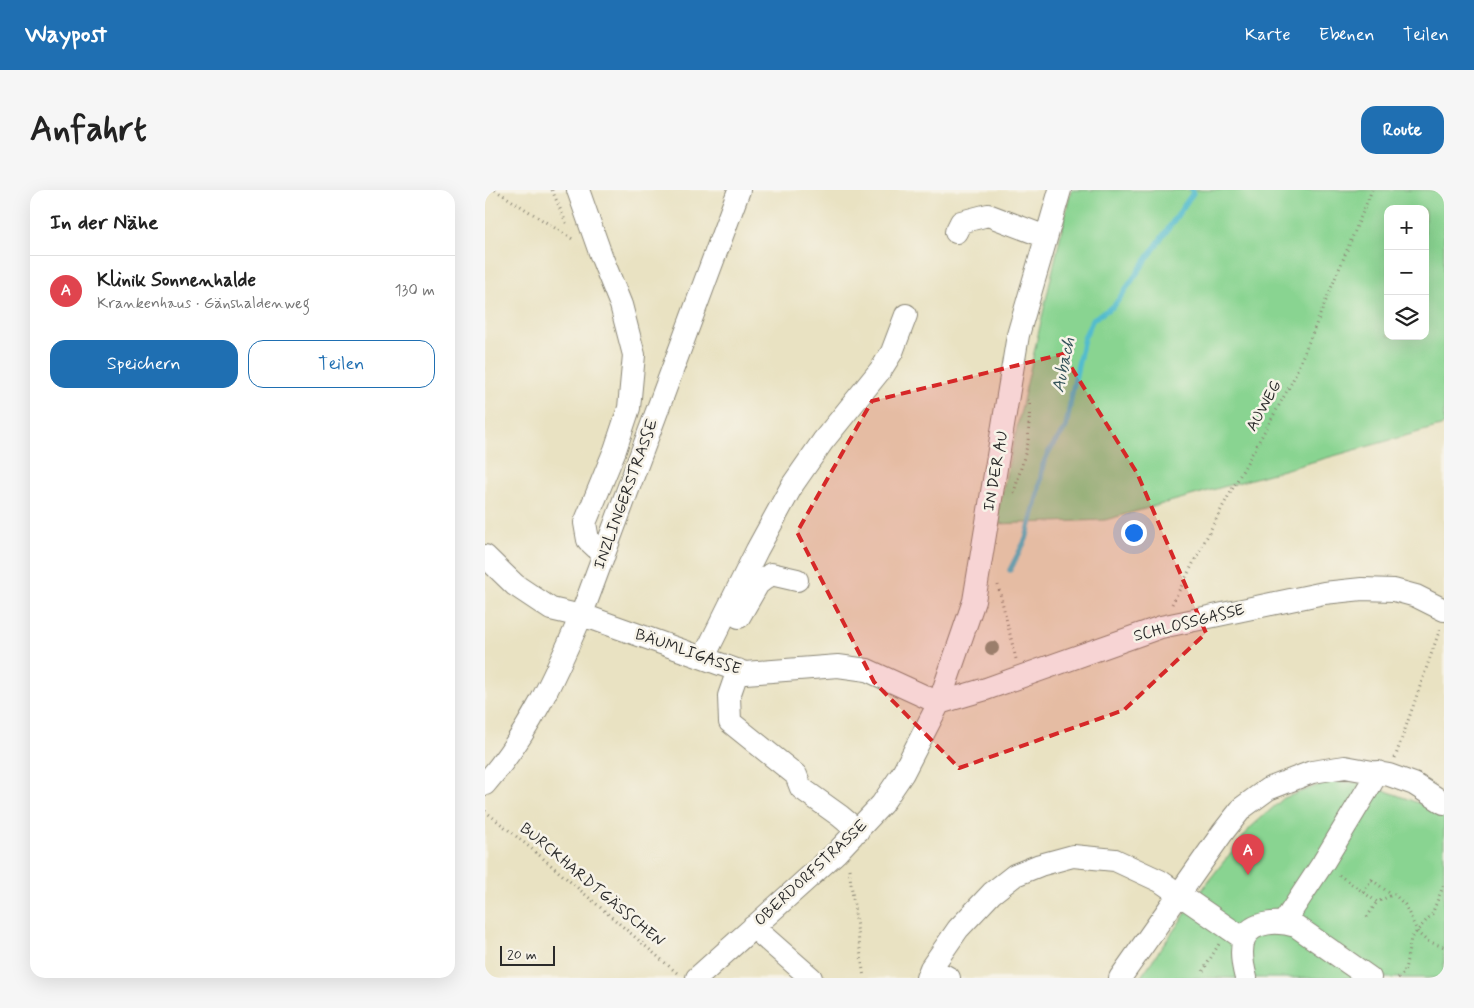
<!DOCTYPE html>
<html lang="de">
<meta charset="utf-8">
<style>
:root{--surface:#fff;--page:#f6f6f6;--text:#222;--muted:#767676;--line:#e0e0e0;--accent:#1f6fb2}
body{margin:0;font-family:Mynerve,sans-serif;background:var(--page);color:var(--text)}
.controls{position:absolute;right:15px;top:15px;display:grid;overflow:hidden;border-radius:10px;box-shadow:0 5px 20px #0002}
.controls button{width:45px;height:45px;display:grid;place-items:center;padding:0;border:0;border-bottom:1px solid var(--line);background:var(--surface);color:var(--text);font:25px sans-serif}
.scale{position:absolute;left:15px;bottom:12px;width:55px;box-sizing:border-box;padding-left:5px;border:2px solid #2b2b2b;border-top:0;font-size:14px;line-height:18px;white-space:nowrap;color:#2b2b2b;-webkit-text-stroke:4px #f7f3e8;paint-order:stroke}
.you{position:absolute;left:648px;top:342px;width:18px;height:18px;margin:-12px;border:4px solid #fff;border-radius:50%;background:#1a73e8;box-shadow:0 0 0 8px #1a73e833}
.badge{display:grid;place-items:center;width:32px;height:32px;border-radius:50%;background:var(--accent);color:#fff;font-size:16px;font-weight:700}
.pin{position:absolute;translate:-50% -41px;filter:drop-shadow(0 1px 2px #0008)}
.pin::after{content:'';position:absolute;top:26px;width:18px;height:15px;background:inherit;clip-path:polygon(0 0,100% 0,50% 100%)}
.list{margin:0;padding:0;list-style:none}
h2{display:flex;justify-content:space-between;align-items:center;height:65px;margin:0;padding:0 20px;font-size:21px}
h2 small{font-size:16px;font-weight:400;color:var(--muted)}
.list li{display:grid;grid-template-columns:32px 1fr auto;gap:15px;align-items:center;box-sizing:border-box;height:70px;padding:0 20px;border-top:1px solid var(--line)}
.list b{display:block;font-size:19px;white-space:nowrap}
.list p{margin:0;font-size:16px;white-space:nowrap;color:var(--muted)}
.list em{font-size:16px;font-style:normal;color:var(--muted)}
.actions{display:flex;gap:10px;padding:15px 20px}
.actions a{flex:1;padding:11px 0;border:1px solid var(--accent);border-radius:15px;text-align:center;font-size:18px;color:var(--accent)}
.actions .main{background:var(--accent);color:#fff}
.icon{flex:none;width:28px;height:28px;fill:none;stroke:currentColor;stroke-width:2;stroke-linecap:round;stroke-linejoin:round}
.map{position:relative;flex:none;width:959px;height:788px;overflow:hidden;border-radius:15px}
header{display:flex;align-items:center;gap:30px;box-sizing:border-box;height:70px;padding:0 25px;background:var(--accent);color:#fff}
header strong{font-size:24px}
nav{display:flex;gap:28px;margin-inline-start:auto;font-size:18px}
.intro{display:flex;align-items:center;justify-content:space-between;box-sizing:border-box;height:120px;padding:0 30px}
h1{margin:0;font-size:35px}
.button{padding:12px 22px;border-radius:15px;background:var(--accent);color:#fff;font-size:18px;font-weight:700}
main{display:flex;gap:30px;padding:0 30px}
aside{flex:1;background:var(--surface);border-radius:15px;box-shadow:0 5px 20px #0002}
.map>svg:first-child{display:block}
.green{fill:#89d491;stroke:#5a805e;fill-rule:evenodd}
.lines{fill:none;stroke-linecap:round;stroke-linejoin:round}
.stream{stroke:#52bcce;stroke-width:5.5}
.minor-casing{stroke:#8a8676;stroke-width:24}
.path{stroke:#8a8676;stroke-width:3;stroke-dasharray:1 4;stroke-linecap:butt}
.minor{stroke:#fff;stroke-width:22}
.tree{fill:#8d947d}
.marked{fill:#d62828;fill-opacity:0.2;stroke:#d62828;stroke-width:4;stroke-dasharray:10 6;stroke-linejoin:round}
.labels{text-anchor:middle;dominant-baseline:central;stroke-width:5;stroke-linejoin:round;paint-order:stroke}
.street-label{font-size:16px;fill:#2b2b2b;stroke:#f7f3e8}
.water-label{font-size:18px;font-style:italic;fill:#37565c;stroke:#f7f3e8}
</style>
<header>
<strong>Waypost</strong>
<nav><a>Karte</a><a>Ebenen</a><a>Teilen</a></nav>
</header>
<div class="intro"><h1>Anfahrt</h1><a class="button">Route</a></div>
<main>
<aside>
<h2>In der Nähe<small></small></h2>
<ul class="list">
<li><span class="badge" style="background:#e0444e">A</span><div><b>Klinik Sonnenhalde</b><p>Krankenhaus · Gänshaldenweg</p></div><em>130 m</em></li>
</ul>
<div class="actions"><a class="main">Speichern</a><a>Teilen</a></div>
</aside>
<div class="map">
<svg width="959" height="788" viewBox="0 0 959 788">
<rect width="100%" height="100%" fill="#f7f3e8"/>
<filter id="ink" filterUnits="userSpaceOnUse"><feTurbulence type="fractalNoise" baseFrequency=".02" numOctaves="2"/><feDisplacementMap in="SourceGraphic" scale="10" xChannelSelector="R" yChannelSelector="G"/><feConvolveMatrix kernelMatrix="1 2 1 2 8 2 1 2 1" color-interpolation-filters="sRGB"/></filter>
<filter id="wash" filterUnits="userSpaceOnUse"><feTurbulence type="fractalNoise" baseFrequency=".0096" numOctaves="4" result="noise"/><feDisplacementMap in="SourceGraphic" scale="20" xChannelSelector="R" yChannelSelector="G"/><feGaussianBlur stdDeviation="1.12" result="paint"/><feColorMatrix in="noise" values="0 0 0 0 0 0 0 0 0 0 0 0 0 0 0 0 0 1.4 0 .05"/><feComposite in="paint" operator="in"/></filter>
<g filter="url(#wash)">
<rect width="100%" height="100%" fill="#e9e2c2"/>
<path class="green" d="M586 0H959V235L620 330 510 334ZM903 19H940V146H903Z
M842 592H877L944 617 959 626V788H655L725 689 766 637 799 608Z"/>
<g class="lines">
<path class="stream" d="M525 380 541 349 553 304 558 275 563 263 581 237 587 203 599 148 608 129 629 116 708 3 707 0"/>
</g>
</g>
<g filter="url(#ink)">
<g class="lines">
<defs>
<path id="minor" d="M93 0 117 68 136 115 149 165 144 218 130 260 100 333 103 350 119 365
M471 42 476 32 503 25 561 47
M0 366 30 395 66 419 109 429 260 483 353 476 382 480 454 513
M254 427 273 394 286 384 312 390
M219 467 272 360 308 294 338 251 397 178 407 162 421 125
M253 480 244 506 245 532 311 585 316 598 355 626 373 641
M454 513 501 499 676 437 839 403 877 399 909 400 931 406 959 420
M0 594C45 542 69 488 96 426L254 0
M799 732 838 673 893 582
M268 737 326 788
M446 778 464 788
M212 788 352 662 397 614 418 583 454 513 489 411 533 145 575 0
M442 788 446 778 473 739 507 703 530 685 555 675 588 666 630 670 675 691 759 749
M635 788 738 642 757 618 783 599 827 582 860 577 904 585 929 594 959 613
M761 788C758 777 755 761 759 749 767 730 795 731 811 736L885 788"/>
</defs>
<use href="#minor" class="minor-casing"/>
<path class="path" d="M10 0 89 50
M67 0 82 35
M529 303 543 253 545 213 543 210
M513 395 531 469
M687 414 739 314 807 192 887 0
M910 568 955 439
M0 621 53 664 192 783
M364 679 379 788
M854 685 892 712 909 704 920 715 933 743 942 751 959 757
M887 690 907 705
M878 702 888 688
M882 727 892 712
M718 781 734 754
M913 788 919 783 921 775 926 748 947 724 959 694"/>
<use href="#minor" class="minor"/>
</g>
<circle class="tree" cx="507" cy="458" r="7"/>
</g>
<path class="marked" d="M578 164 652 283 721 443 639 520 474 578 389 492 312 342 387 211Z"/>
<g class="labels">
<g class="street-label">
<text transform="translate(779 216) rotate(-61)">AUWEG</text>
<text transform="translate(511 281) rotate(-80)">IN DER AU</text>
<text transform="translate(141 304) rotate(-70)">INZLINGERSTRASSE</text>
<text transform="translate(704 433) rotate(-14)">SCHLOSSGASSE</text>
<text transform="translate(203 462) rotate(19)">BÄUMLIGASSE</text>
<text transform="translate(326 683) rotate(-43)">OBERDORFSTRASSE</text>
<text transform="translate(107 695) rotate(40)">BURCKHARDTGÄSSCHEN</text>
</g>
<g class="water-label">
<text transform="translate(579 175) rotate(-78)">Aubach</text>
</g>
</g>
</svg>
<div class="controls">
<button>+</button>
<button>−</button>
<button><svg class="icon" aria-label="layers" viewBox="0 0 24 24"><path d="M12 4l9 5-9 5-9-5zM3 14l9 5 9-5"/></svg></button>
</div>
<div class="scale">20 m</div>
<div class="you"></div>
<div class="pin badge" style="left:763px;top:685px;background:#e0444e">A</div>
</div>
</main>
